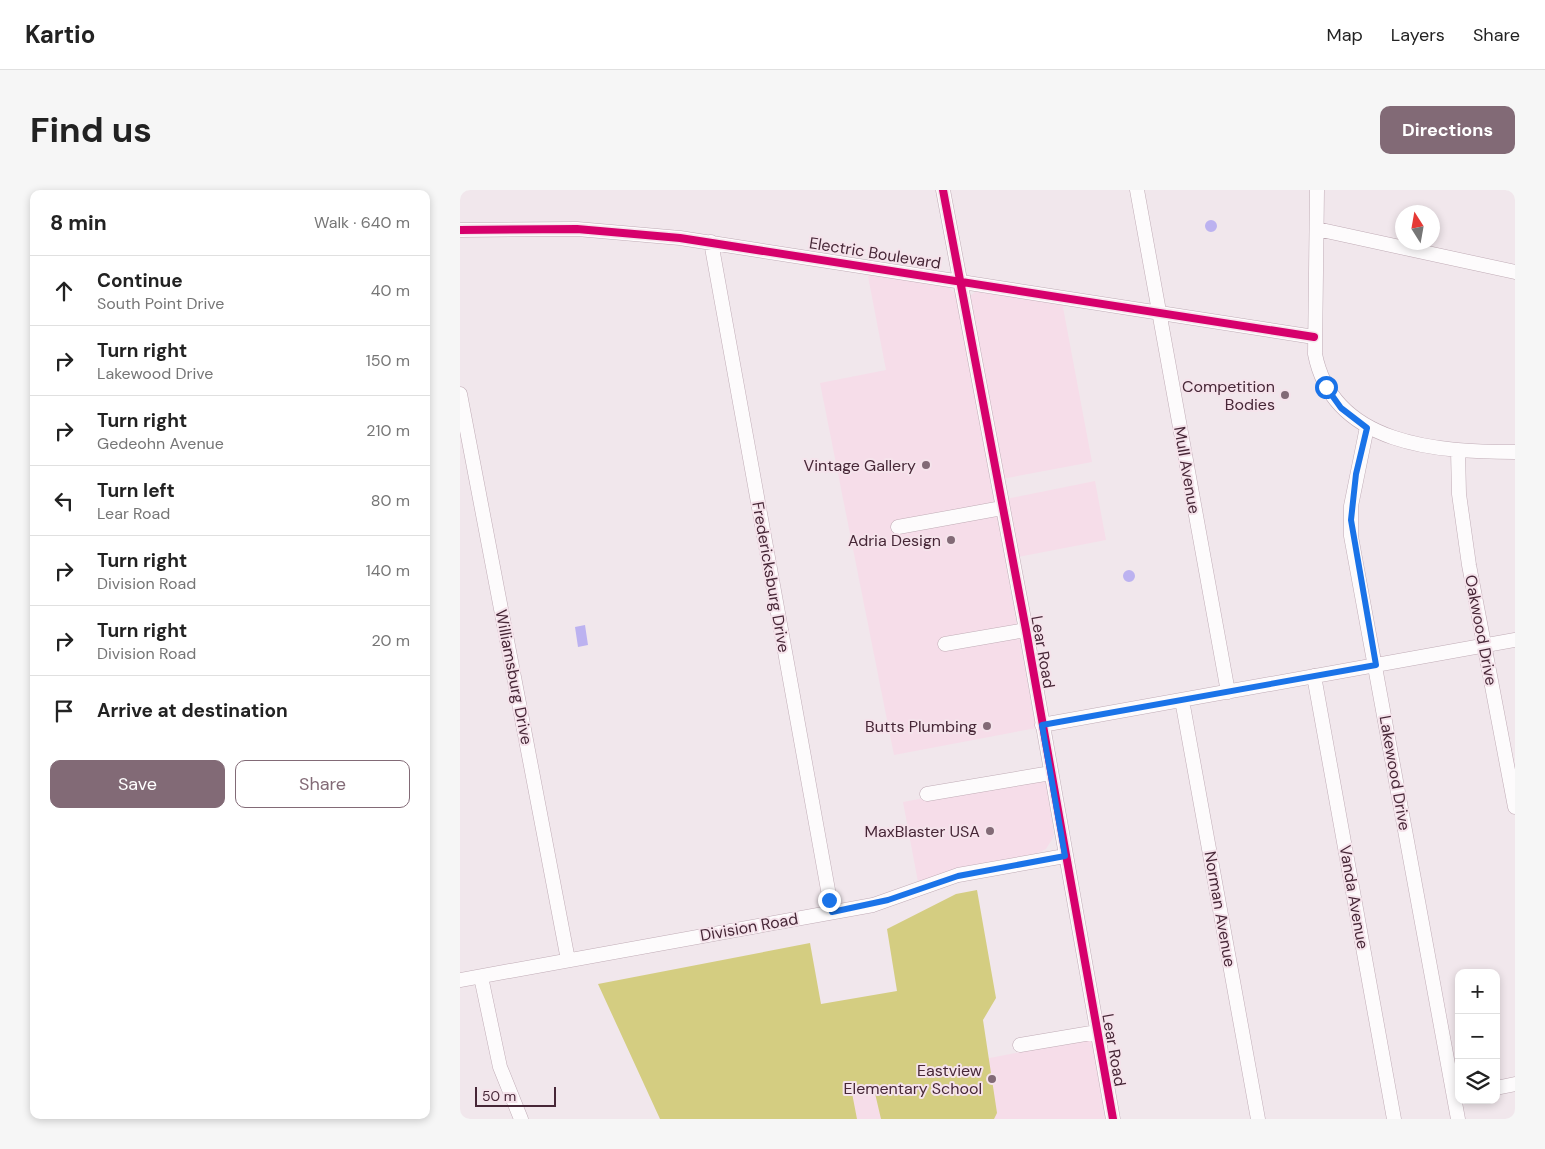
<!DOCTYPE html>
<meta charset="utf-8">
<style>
:root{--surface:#fff;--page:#f6f6f6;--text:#222;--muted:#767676;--line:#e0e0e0;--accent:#826a76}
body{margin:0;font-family:"DM Sans",sans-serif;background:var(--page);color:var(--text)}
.controls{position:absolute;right:15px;bottom:15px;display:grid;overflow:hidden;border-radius:10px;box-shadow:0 2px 8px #0003}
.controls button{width:45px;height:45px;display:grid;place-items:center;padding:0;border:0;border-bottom:1px solid var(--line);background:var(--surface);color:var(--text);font:25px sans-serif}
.compass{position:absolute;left:935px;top:15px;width:45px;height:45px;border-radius:50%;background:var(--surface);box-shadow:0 2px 8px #0003;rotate:349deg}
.scale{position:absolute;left:15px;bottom:12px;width:81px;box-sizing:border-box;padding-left:5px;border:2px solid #472737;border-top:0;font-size:14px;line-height:18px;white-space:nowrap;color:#472737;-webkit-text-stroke:4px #f5e3eb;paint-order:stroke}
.stop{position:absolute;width:15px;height:15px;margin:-11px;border:4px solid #1a73e8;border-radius:50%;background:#fff}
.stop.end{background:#1a73e8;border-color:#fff;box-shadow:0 1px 5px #0008}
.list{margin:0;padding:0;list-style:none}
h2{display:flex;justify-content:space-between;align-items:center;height:65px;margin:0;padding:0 20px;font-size:21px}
h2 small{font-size:16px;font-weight:400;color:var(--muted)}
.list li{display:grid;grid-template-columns:32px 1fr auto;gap:15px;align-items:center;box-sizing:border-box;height:70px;padding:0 20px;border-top:1px solid var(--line)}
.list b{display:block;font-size:19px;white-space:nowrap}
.list p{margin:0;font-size:16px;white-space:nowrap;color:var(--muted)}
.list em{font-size:16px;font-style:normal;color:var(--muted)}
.actions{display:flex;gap:10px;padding:15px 20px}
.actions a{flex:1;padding:11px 0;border:1px solid var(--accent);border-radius:10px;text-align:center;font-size:18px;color:var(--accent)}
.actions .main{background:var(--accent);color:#fff}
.icon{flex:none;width:28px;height:28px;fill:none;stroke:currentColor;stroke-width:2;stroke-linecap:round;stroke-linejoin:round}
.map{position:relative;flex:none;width:1055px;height:929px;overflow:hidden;border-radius:10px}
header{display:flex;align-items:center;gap:30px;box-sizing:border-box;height:70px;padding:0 25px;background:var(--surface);border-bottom:1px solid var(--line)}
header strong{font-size:24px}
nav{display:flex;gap:28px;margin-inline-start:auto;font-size:18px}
.intro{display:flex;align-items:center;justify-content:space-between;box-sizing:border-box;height:120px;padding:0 30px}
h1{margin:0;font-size:35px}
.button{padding:12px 22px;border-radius:10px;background:var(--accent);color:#fff;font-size:18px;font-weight:700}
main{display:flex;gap:30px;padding:0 30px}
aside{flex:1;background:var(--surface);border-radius:10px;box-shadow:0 2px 8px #0003}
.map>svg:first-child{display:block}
.built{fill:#f6dde9}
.forest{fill:#d4cd81}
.water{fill:#bcb2f0}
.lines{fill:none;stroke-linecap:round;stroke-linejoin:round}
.minor-casing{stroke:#c0acb6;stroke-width:15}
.minor{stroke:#fdfbfc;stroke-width:14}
.cycleway-casing{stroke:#f5e3eb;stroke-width:11}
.cycleway{stroke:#d6006c;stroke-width:8}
.route{stroke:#1a73e8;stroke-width:6}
.poi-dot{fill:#826a76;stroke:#f5e3eb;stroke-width:2}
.labels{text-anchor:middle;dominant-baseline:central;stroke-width:4;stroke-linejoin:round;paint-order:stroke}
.street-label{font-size:16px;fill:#472737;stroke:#f5e3eb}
.poi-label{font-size:16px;fill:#472737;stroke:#f5e3eb;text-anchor:end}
</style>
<header>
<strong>Kartio</strong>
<nav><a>Map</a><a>Layers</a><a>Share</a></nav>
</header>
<div class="intro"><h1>Find us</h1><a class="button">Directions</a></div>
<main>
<aside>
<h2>8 min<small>Walk · 640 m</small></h2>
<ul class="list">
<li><svg class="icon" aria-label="ahead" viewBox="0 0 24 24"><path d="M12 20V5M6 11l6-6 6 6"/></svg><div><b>Continue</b><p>South Point Drive</p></div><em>40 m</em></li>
<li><svg class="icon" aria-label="right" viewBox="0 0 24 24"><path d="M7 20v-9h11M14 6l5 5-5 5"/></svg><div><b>Turn right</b><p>Lakewood Drive</p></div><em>150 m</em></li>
<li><svg class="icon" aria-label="right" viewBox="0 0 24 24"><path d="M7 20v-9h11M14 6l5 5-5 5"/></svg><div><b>Turn right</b><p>Gedeohn Avenue</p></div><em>210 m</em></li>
<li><svg class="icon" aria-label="left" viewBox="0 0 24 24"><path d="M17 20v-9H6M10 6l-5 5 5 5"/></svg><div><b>Turn left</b><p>Lear Road</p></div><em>80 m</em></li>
<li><svg class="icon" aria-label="right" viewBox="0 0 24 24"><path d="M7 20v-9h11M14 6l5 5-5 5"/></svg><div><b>Turn right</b><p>Division Road</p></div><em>140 m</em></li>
<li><svg class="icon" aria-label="right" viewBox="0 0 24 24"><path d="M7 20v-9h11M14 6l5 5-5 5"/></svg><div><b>Turn right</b><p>Division Road</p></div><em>20 m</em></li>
<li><svg class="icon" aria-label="arrive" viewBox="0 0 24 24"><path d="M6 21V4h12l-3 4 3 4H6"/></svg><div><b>Arrive at destination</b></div></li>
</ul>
<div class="actions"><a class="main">Save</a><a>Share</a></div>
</aside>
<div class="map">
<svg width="1055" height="929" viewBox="0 0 1055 929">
<rect width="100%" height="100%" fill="#f1e7ec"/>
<path class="built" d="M407 81 486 96 494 102 497 109 576 538 434 565 360 193 426 180Z
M518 100 602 112 632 272 542 289 510 106Z
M635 291 646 350 558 367 546 309Z
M585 585 594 646 586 659 574 665 458 692 443 612Z
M633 848 648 929H216Z"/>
<path class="forest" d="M517 700 536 808 523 830 537 923 534 929H421L414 899 392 903 397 929H200L138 794 350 753 361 814 437 801 427 739 496 704Z"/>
<path class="water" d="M745 36a6 6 0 1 1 12 0a6 6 0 1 1-12 0Z
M663 386a6 6 0 1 1 12 0a6 6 0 1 1-12 0Z
M125 435 128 455 118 457 115 437Z"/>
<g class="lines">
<defs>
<path id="minor" d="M483 0 566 440 653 929
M677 0 768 502
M857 0 855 164C873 256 979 262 1055 262
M857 39 1055 82
M0 40 117 39 220 48 854 147
M251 52 372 722
M0 204 108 770
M907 237 891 316V346L998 929
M998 261 999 304 1009 375 1055 617
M438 337 542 318
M485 454 566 440
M854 486 934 929
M722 510 798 929
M582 535 1055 450
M467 604 591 583
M21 787 40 877 61 929
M0 790 413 715 498 685 605 666
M560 855 637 842
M1036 898 1055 894"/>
</defs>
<use href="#minor" class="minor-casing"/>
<use href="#minor" class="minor"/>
<defs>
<path id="cycleway" d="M483 0 566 440 653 929
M0 40 117 39 220 48 854 147"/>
</defs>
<use href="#cycleway" class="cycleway-casing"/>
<use href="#cycleway" class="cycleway"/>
</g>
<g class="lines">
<path class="route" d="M369 710 372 722 428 710 498 686 605 666 582 535 916 475 891 330 896 284 907 238 881 218 866 197"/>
</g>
<g class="poi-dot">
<circle cx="825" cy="205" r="5"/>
<circle cx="466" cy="275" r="5"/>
<circle cx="491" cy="350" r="5"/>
<circle cx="527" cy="536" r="5"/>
<circle cx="530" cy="641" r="5"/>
<circle cx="532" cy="889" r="5"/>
</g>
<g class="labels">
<g class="street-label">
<text transform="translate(415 63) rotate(9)">Electric Boulevard</text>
<text transform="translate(727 280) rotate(80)">Mull Avenue</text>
<text transform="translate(311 387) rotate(80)">Fredericksburg Drive</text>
<text transform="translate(1021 440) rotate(79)">Oakwood Drive</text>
<text transform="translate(583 462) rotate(80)">Lear Road</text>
<text transform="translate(54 487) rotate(79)">Williamsburg Drive</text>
<text transform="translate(935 583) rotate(80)">Lakewood Drive</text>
<text transform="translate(894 707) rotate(80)">Vanda Avenue</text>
<text transform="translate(760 719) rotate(80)">Norman Avenue</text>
<text transform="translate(289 737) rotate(-10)">Division Road</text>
<text transform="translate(654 860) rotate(80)">Lear Road</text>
</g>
<g class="poi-label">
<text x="815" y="196">Competition<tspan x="815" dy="18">Bodies</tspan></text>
<text x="456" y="275">Vintage Gallery</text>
<text x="481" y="350">Adria Design</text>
<text x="517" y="536">Butts Plumbing</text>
<text x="520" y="641">MaxBlaster USA</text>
<text x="522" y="880">Eastview<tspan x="522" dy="18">Elementary School</tspan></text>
</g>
</g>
</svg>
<div class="controls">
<button>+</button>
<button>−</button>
<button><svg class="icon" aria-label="layers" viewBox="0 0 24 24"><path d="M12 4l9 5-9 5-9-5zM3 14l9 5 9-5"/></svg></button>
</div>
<svg class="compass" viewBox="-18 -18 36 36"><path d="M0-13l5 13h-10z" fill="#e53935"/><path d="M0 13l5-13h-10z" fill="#767676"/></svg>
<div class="scale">50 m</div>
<div class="stop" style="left:866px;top:197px"></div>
<div class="stop end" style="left:369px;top:710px"></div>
</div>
</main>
